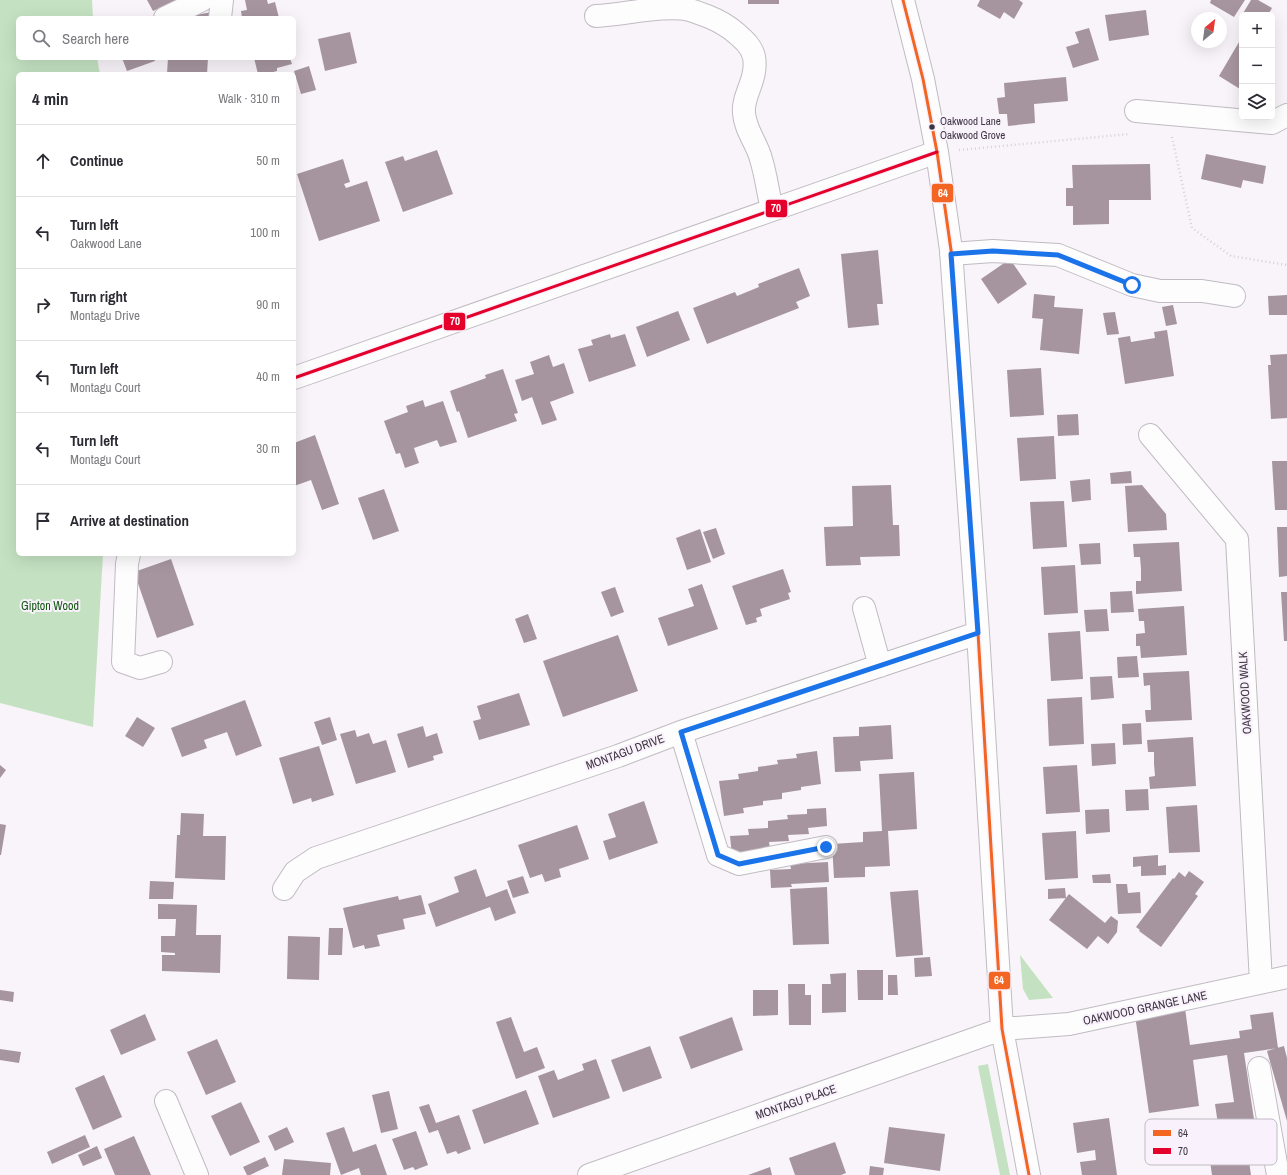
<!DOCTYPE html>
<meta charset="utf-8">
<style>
:root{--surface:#fff;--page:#f7f7f7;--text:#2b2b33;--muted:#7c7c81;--line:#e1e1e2}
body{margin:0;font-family:"Archivo Narrow",sans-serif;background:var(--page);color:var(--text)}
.controls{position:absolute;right:12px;top:12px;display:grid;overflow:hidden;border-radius:6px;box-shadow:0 4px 16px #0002}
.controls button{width:36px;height:36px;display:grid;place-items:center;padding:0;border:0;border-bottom:1px solid var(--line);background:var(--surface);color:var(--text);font:20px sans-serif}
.compass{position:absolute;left:1191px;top:12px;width:36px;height:36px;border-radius:50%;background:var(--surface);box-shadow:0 4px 16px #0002;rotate:29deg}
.stop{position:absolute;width:12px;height:12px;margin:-9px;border:3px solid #1a73e8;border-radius:50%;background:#fff}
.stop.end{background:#1a73e8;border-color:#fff;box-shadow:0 1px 4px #0008}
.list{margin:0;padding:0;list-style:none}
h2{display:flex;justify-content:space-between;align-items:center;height:52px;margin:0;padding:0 16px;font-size:17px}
h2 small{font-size:13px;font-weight:400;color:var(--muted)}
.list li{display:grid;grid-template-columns:26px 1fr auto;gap:12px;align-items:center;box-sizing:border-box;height:72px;padding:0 16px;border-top:1px solid var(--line)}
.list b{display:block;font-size:15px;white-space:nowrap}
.list p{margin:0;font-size:13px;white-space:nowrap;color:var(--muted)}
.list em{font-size:13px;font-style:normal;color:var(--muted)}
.icon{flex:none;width:22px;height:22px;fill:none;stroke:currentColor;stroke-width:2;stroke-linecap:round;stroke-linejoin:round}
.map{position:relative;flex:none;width:1287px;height:1175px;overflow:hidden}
.search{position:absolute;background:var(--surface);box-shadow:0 4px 16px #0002;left:16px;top:16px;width:280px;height:44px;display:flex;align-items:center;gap:10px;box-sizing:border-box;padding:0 14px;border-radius:6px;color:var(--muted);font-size:15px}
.panel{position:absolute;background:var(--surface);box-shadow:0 4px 16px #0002;left:16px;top:72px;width:280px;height:484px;border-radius:6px}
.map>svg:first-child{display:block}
.green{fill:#c4e2c2}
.building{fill:#a6959f}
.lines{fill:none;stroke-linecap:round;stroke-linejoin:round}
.minor-casing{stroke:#c0bbc2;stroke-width:24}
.path{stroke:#d5d3d5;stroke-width:2.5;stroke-dasharray:1 3;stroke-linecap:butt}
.minor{stroke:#fefdfe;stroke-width:22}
.bus-1-casing{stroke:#f9f1fc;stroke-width:6}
.bus-2-casing{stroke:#f9f1fc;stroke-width:6}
.bus-1{stroke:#f26522;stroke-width:3}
.bus-2{stroke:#e4002b;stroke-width:3}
.route{stroke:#1a73e8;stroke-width:5}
.bus-dot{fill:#3d3640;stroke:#f9f1fc;stroke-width:1.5}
.labels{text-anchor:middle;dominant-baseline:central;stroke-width:4;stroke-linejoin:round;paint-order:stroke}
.bus-label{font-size:11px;fill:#3d3640;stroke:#f9f1fc;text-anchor:start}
.park-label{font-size:12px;fill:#115711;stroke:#f9f1fc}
.street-label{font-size:12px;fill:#3d3640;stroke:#f9f1fc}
.key{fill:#f9f1fc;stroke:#c1b9c4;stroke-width:1}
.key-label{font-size:11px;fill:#3d3640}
.line-badge{stroke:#f9f1fc;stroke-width:1.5}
.badge-label{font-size:11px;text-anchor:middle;font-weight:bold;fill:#fff}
</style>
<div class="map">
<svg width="1287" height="1175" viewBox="0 0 1287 1175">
<rect width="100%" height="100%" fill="#f8f4f9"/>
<path class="green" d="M0 0H92L93 18H18V58H97L100 74H18V554H103L93 727 0 703Z
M1020 955 1053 998 1029 1000 1023 989Z
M988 1064 1010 1175H1000L978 1066Z"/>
<path class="building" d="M147 0H176L153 11Z
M245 0H267L268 4 275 2 279 18H242L241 11 247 10Z
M748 0H779V4H748Z
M980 0H1019L1023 3 1014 19 1004 12 1000 19 977 6Z
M1211 0H1245L1234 17 1210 3Z
M1251 0H1258L1272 8 1268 15H1242Z
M1146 10 1149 35 1109 41 1105 15Z
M211 12V18H187V17Z
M1089 28 1099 60 1073 68 1066 47 1079 43 1075 32Z
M350 32 357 63 325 71 318 39Z
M1242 37V87L1240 89 1219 76Z
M122 58H154L155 61 127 71Z
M168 58H208L207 74H167Z
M254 58H290L292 64 277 68V71L265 74H258Z
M309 66 316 90 301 94 294 71Z
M1066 77 1068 101 1034 104 1035 123 1008 126 1007 114H999L997 98 1005 97 1004 83Z
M437 150 453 194 403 212 385 162 403 156 405 161Z
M1206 154 1266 166 1263 184 1243 180 1241 188 1201 179Z
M343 159 350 182 344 184 346 188 367 181 380 221 319 241 297 174Z
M1150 164 1151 200H1109V224L1073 225V206H1066V188H1073L1072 165Z
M878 250 883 304H877L879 325 848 328 841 254Z
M1010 259 1027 284 998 304 981 279Z
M799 268 810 296 796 302 799 308 707 344 693 308 735 292 737 296 759 287 758 284Z
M1034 294 1055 296 1054 307 1083 309 1079 354 1040 350 1043 319 1032 318Z
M1287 295V315H1269L1268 296Z
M1173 305 1177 324 1166 326 1162 307Z
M678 311 690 340 647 357 636 327Z
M1115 312 1119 334 1107 335 1103 313Z
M1167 330 1174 376 1125 384 1118 338 1130 336 1131 342 1155 338 1154 332Z
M610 334 611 338 625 334 636 366 589 382 578 349 593 345 591 340Z
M1287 354V418L1271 419 1268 365H1271L1270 355Z
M549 355 553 367 564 363 574 393 550 402 557 420 542 425 532 397 522 401 515 380 534 374 530 362Z
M1041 368 1044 415 1010 417 1007 370Z
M503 369 518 413 514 414 517 421 468 438 459 411 457 412 450 391 486 378 485 375Z
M423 400 425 407 443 401 457 442 440 447 437 440 414 448 419 463 405 468 400 453 396 454 384 421 408 412 406 406Z
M1078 414 1079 435 1058 436 1057 415Z
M315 435 339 504 322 510 311 480 294 486V443Z
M1054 436 1056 479 1020 481 1017 438Z
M1272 461H1287V510H1275Z
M1131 471 1132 483 1111 484 1110 473Z
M1090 479 1091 500 1072 502 1070 481Z
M891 485 893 525H899L900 556 860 557 861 565 826 566 824 527 853 526 852 486Z
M1142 485 1166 514 1167 530 1128 532 1125 486Z
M384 489 399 531 373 540 358 498Z
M1064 501 1067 547 1033 549 1030 502Z
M1277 527H1287V576L1279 577Z
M716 528 725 554 713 559 703 532Z
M700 529 711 562 687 570 676 538Z
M1179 542 1182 591 1136 594V581H1141V569L1140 557H1134L1133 544Z
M1100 543 1101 564 1081 565 1079 544Z
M171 559 194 625 157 638 134 572Z
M1075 565 1078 613 1044 615 1041 567Z
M783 569 791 592 788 593 790 599 760 609 762 616 756 618 757 622 746 625 732 586Z
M702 584 718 629 668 646 658 618 694 606 688 589Z
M615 587 624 612 611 617 601 592Z
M1132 591 1134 612 1111 613 1110 592Z
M1281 592H1287V641H1284Z
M1184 606 1187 655 1141 658 1140 646H1136V634L1145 633 1144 621H1139L1138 609Z
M1107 609 1109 631 1086 632 1084 610Z
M528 614 537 639 524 643 515 619Z
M1080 631 1083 679 1051 681 1048 633Z
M618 635 638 691 563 717 543 661Z
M1137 656 1139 677 1118 678 1117 657Z
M1189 671 1192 720 1146 722 1145 710H1151L1150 685 1144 686 1143 673Z
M1112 676 1114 698 1091 700 1090 677Z
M519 693 530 725 479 740 473 721 481 719 477 706Z
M1082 697 1084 744 1049 746 1047 699Z
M245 700 262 746 236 756 227 732 204 740 207 748 182 757 171 728Z
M137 717 155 728 143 747 125 736Z
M330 717 337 740 322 745 314 722Z
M1141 723 1142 744 1123 745 1122 724Z
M891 725 893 759 860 761 861 771 835 772 833 737 859 736V727Z
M423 726 426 737 437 733 443 753 433 756 434 760 408 768 397 734Z
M355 730 357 737 369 733 373 744 386 740 396 772 356 784 340 734Z
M1193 737 1196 786 1150 789 1149 777 1155 776 1154 764V752H1148L1147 740Z
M1115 743 1116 764 1092 766 1091 744Z
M319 746 334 795 312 802 311 798 293 804 279 758Z
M817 751 821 784 801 787V790L782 793V799L763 801V805L743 808 744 813 724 816 719 781 739 779 738 774 758 771V767L778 764 777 760 797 758 796 754Z
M0 765 6 770 0 778Z
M1077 765 1080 812 1046 814 1043 767Z
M914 772 917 829 888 831 890 866 865 867V877L834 878 832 844 863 842V832L882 831 879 774Z
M1148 789 1149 810 1126 811 1125 790Z
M644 801 658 843 609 860 603 841 616 837 608 814Z
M1197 805 1200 852 1169 853 1166 807Z
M826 808 827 826 808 828 809 834 788 835 789 841 769 842 770 848 750 850V854L732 856 730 836 749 835 748 829 768 828V821L788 819 787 815 807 814V809Z
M1109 809 1110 832 1086 834 1085 810Z
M181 813 204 814 203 836H226L225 880 175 878 177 835H180Z
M0 824 6 825 1 855H0Z
M577 825 589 859 559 869 561 877 545 882 542 874 530 878 518 845Z
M1076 831 1078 878 1045 880 1042 833Z
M1158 855V866L1166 865V875L1141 876V866L1133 867V857Z
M828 862 829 882 791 884 792 887 771 888 770 870 791 869 790 864Z
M476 869 486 897 507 889 516 913 495 921 490 907 436 927 428 904 459 892 454 877Z
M1189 871 1204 882 1195 894 1198 896 1161 947 1139 931 1140 930 1136 927 1173 878 1174 879 1179 872 1185 877Z
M1110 874 1111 883H1093L1092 875Z
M523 876 529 893 513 898 507 881Z
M150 881 174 882 173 899H149Z
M1116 884H1127L1128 893 1140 892 1141 913 1118 914Z
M827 887 829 944 793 945 790 889Z
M1065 888 1066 898 1048 899V889Z
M918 890 923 955 896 957 890 892Z
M1069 894 1105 923 1111 916 1118 921 1117 932 1108 944 1098 936 1087 949 1049 920Z
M421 895 426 914 403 919 405 929 377 935 380 946 365 949 364 945 353 948 343 908 398 896 399 900Z
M158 904 197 905 196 935H221L220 973 162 971V955H175V953L161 952V936H175L176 919H158Z
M329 928H343L342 955H328Z
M288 936 320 937 319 980 287 979Z
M930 957 932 976 915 977 914 958Z
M857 970H883V1000H858Z
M846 973V1012L822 1013V984H831L830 974Z
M888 975H897L898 995H888Z
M788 984H805V995H811V1025H789Z
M0 990 14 992 13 1002 0 1000Z
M753 990H778V1015L753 1016Z
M1185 1008 1190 1045 1240 1038 1239 1031 1252 1029 1250 1015 1273 1012 1278 1048 1244 1053 1255 1126 1244 1127 1251 1175H1212L1208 1147 1221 1145 1215 1104 1234 1102 1227 1055 1193 1060 1199 1106 1149 1113 1135 1015Z
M145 1014 156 1040 121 1055 110 1030Z
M511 1017 524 1052 537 1047 545 1068 516 1079 496 1022Z
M732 1017 743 1050 691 1069 679 1037Z
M217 1039 236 1082 206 1095 187 1052Z
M650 1046 662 1078 623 1092 611 1060Z
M1284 1046 1287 1058V1121L1267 1051Z
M0 1049 21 1052 19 1063 0 1060Z
M596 1059 610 1098 553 1118 538 1076 554 1070 558 1080 584 1070 582 1064Z
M104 1075 122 1117 93 1130 75 1088Z
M526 1090 539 1124 484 1144 472 1110Z
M389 1091 398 1129 381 1133 372 1095Z
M241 1102 260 1142 230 1156 211 1116Z
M429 1104 436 1123 459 1115 471 1149 458 1154 456 1151 447 1154 438 1130 429 1133 419 1107Z
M1109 1118 1117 1175H1082L1080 1162 1096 1160 1095 1150 1077 1153 1073 1123Z
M287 1127 294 1142 275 1151 268 1136Z
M344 1127 353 1152 376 1144 387 1175H361L359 1168 341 1175 326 1133Z
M889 1127 945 1134 940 1171 884 1163Z
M416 1131 428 1165 415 1170 413 1167 404 1170 392 1139Z
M85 1135 90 1147 52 1164 47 1152Z
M134 1136 151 1175H115L104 1149Z
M835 1142 846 1173 841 1175H795L789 1158Z
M97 1146 102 1158 83 1166 78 1155Z
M265 1157 269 1166 250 1175H247L243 1167Z
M284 1159 331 1163 330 1175H282Z
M870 1166 884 1168 883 1175H869Z
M770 1167 772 1175H748Z"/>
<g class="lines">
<defs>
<path id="minor" d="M903 0 923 79 937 152 951 250 978 633 1002 1029 1029 1175
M596 16C623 15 665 4 690 10 696 12 702 14 707 16 717 20 728 26 736 33 744 40 752 47 754 57 758 80 742 95 744 113 745 130 757 143 761 159 766 175 768 193 772 209
M165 18 202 0
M220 18 222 0
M1136 111 1272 123 1287 115
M951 254 993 251 1058 255 1132 285 1160 291H1202L1234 296
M294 378 937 152
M1150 435 1237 539 1261 982
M129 554 127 564 123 662 140 668 161 662
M864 608 880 666
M681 732 718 855 739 864 826 847
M284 889 295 872 316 858 618 756 681 732 978 633
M1259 1068 1278 1175
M166 1101 197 1175
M589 1175 1002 1029 1069 1024 1287 977"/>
</defs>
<use href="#minor" class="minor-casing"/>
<path class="path" d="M1172 137 1192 228 1231 256 1287 265
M959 150 1129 134"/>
<use href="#minor" class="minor"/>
<defs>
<path id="bus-1" d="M903 0 923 79 937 152 951 250 978 633 1002 1029 1029 1175"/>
<path id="bus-2" d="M294 378 937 152"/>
</defs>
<use href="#bus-1" class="bus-1-casing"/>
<use href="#bus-2" class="bus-2-casing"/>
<use href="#bus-1" class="bus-1"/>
<use href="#bus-2" class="bus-2"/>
</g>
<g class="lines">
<path class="route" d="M826 847 739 864 718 855 681 732 978 633 951 254 993 251 1058 255 1132 285"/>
</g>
<circle class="bus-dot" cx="932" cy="127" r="3.5"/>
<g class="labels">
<g class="bus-label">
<text x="940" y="121">Oakwood Lane<tspan x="940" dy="14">Oakwood Grove</tspan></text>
</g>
<g class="park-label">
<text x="50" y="606">Gipton Wood</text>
</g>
<g class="street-label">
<text transform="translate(1245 693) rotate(-93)">OAKWOOD WALK</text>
<text transform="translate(625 752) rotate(-20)">MONTAGU DRIVE</text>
<text transform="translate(1145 1008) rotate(-12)">OAKWOOD GRANGE LANE</text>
<text transform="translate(796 1102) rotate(-19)">MONTAGU PLACE</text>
</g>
</g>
<rect x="1145" y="1119" width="132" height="46" rx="6" class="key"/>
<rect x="1153" y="1130" width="18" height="6" fill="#f26522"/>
<rect x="1153" y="1148" width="18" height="6" fill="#e4002b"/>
<g class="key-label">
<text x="1178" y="1137">64</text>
<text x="1178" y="1155">70</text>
</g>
<g class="line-badge">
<rect x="931" y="183" width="23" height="20" rx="4" fill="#f26522"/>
<rect x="765" y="199" width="23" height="19" rx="4" fill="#e4002b"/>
<rect x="443" y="312" width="23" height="19" rx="4" fill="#e4002b"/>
<rect x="988" y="971" width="23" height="19" rx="4" fill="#f26522"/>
</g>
<g class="badge-label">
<text x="943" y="197">64</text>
<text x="776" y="212">70</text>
<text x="455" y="325">70</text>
<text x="999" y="984">64</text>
</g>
</svg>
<div class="controls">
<button>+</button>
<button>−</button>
<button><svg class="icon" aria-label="layers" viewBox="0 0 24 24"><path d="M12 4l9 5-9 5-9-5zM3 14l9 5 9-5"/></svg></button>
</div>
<svg class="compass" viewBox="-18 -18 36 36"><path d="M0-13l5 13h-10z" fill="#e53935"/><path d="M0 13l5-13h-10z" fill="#7c7c81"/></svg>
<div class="stop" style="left:1132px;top:285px"></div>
<div class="stop end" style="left:826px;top:847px"></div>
<div class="search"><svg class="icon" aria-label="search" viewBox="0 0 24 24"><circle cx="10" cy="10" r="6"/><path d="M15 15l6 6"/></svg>Search here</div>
<section class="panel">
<h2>4 min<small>Walk · 310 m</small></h2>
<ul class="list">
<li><svg class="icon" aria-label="ahead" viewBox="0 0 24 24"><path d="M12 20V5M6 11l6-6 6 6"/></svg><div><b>Continue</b></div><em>50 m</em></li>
<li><svg class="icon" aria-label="left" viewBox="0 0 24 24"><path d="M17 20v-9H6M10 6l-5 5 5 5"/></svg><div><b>Turn left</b><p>Oakwood Lane</p></div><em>100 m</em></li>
<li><svg class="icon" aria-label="right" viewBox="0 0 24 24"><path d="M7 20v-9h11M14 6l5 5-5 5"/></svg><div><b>Turn right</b><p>Montagu Drive</p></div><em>90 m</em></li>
<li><svg class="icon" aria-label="left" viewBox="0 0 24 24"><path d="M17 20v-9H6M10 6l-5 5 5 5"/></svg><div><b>Turn left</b><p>Montagu Court</p></div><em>40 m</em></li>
<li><svg class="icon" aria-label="left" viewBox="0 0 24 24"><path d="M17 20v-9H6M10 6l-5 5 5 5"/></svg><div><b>Turn left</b><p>Montagu Court</p></div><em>30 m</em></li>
<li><svg class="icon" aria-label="arrive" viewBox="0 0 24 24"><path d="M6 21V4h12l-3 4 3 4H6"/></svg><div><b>Arrive at destination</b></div></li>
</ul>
</section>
</div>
